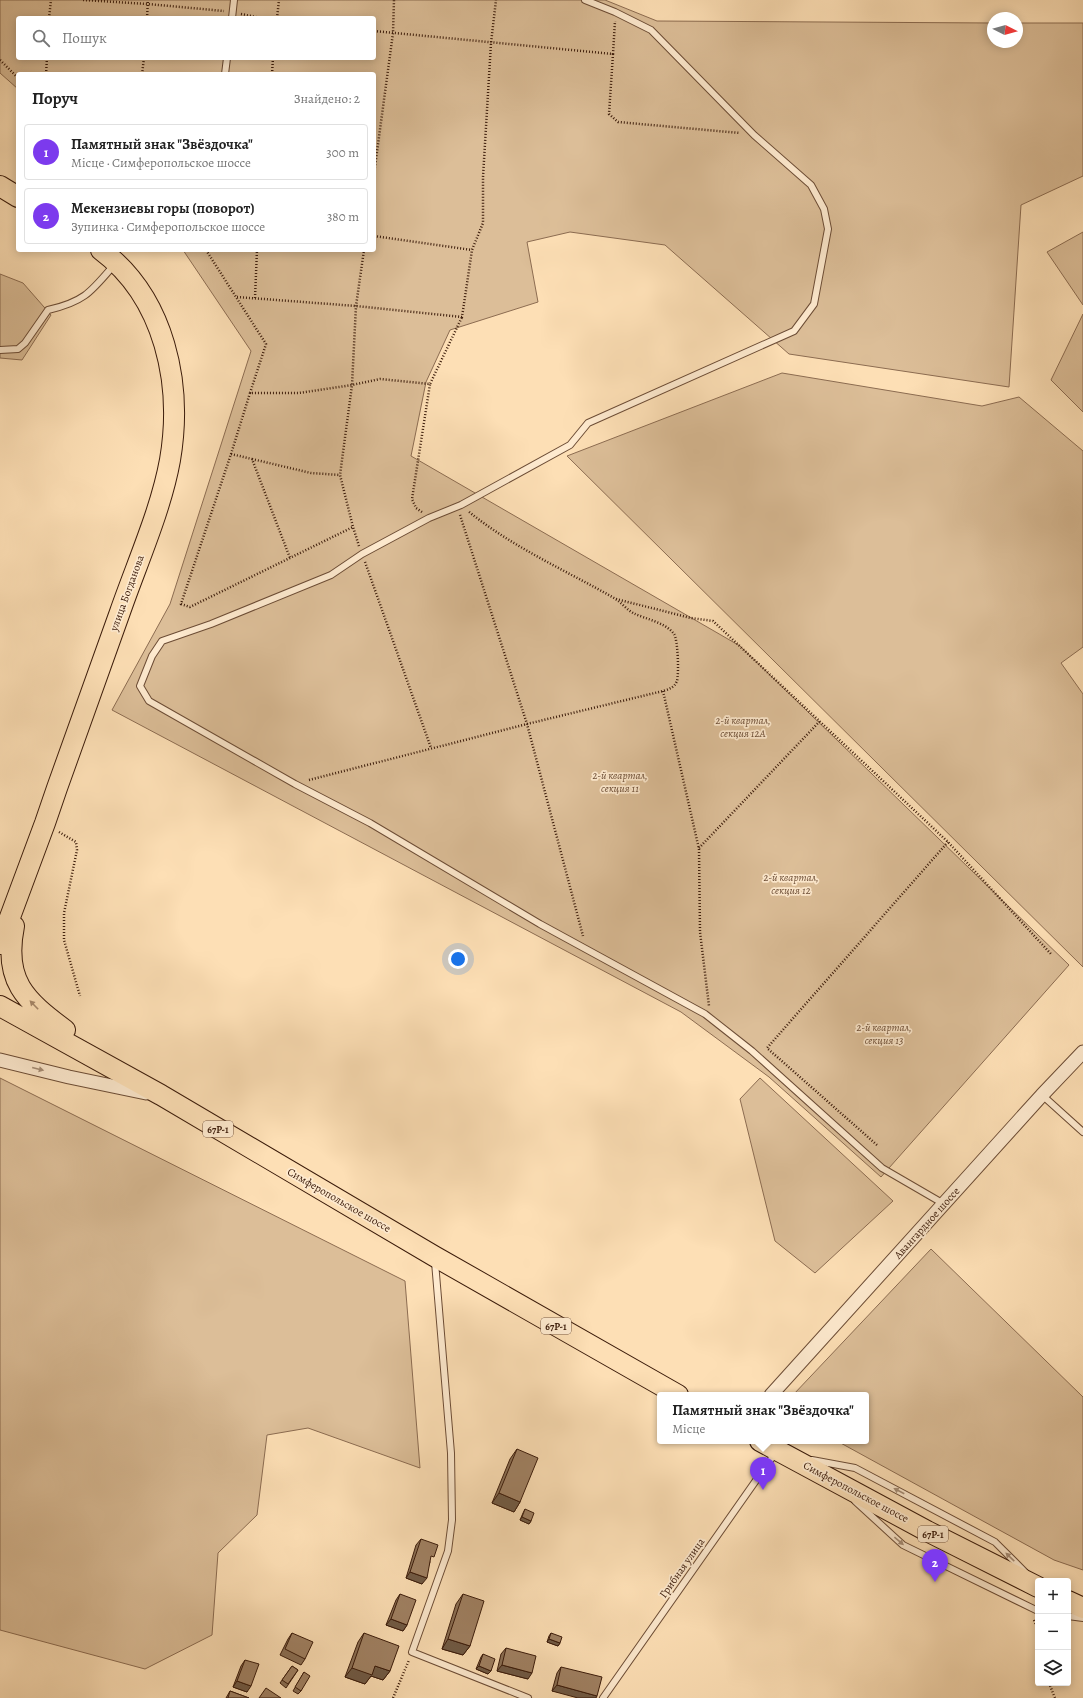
<!DOCTYPE html>
<html lang="uk">
<meta charset="utf-8">
<style>
:root{--surface:#fff;--page:#f2f2f2;--text:#222;--muted:#767676;--line:#e0e0e0;--accent:#7c3aed}
body{margin:0;font-family:Alegreya,serif;background:var(--page);color:var(--text)}
.controls{position:absolute;right:12px;bottom:12px;display:grid;overflow:hidden;border-radius:4px;box-shadow:0 2px 10px #0003}
.controls button{width:36px;height:36px;display:grid;place-items:center;padding:0;border:0;border-bottom:1px solid var(--line);background:var(--surface);color:var(--text);font:20px sans-serif}
.compass{position:absolute;left:987px;top:12px;width:36px;height:36px;border-radius:50%;background:var(--surface);box-shadow:0 2px 10px #0003;rotate:96deg}
.you{position:absolute;left:458px;top:959px;width:14px;height:14px;margin:-10px;border:3px solid #fff;border-radius:50%;background:#1a73e8;box-shadow:0 0 0 6px #1a73e833}
.badge{display:grid;place-items:center;width:26px;height:26px;border-radius:50%;background:var(--accent);color:#fff;font-size:13px;font-weight:700}
.pin{position:absolute;translate:-50% -33px;filter:drop-shadow(0 1px 2px #0008)}
.pin::after{content:'';position:absolute;top:21px;width:14px;height:12px;background:inherit;clip-path:polygon(0 0,100% 0,50% 100%)}
.popup{position:absolute;left:657px;top:1392px;width:212px;height:52px;box-sizing:border-box;display:grid;place-content:center;border-radius:4px;background:var(--surface);filter:drop-shadow(0 1px 3px #0005);font-size:13px;white-space:nowrap;color:var(--muted)}
.popup b{font-size:15px;color:var(--text)}
.popup::after{content:'';position:absolute;left:50%;top:100%;margin-left:-8px;border:8px solid transparent;border-top-color:var(--surface)}
.list{margin:0;padding:0;list-style:none}
h2{display:flex;justify-content:space-between;align-items:center;height:52px;margin:0;padding:0 16px;font-size:17px}
h2 small{font-size:13px;font-weight:400;color:var(--muted)}
.list li{display:grid;grid-template-columns:26px 1fr auto;gap:12px;align-items:center;box-sizing:border-box;height:56px;margin:0 8px 8px;padding:0 8px;border:1px solid var(--line);border-radius:4px}
.list b{display:block;font-size:15px;white-space:nowrap}
.list p{margin:0;font-size:13px;white-space:nowrap;color:var(--muted)}
.list em{font-size:13px;font-style:normal;color:var(--muted)}
.icon{flex:none;width:22px;height:22px;fill:none;stroke:currentColor;stroke-width:2;stroke-linecap:round;stroke-linejoin:round}
.map{position:relative;flex:none;width:1083px;height:1698px;overflow:hidden}
.search{position:absolute;background:var(--surface);box-shadow:0 2px 10px #0003;left:16px;top:16px;width:360px;height:44px;display:flex;align-items:center;gap:10px;box-sizing:border-box;padding:0 14px;border-radius:4px;color:var(--muted);font-size:15px}
.panel{position:absolute;background:var(--surface);box-shadow:0 2px 10px #0003;left:16px;top:72px;width:360px;height:180px;border-radius:4px}
.map>svg:first-child{display:block}
.green{fill:#dcbe98;stroke:#8c6c51;fill-rule:evenodd}
.lines{fill:none;stroke-linecap:round;stroke-linejoin:round}
.service-casing{stroke:#6c4c35;stroke-width:8}
.minor-casing{stroke:#6c4c35;stroke-width:15}
.primary-casing{stroke:#3b1b0a;stroke-width:22}
.path{stroke:#3b1b0a;stroke-width:2.5;stroke-dasharray:1 2;stroke-linecap:butt}
.service{stroke:#feeacf;stroke-width:6}
.minor{stroke:#feeacf;stroke-width:13}
.primary{stroke:#fddfb5;stroke-width:20}
.wall{fill:#8a6f55;stroke:#3b1b0a}
.shaded-wall{fill:#705a45;stroke:#3b1b0a}
.building{fill:#a08163;stroke:#3b1b0a}
.oneway{fill:#a68768}
.oneway2{fill:#a68d76}
.labels{text-anchor:middle;dominant-baseline:central;stroke-width:3.5;stroke-linejoin:round;paint-order:stroke}
.shield{fill:#feeacf;stroke:#765945;stroke-width:1}
.shield-label{font-size:10px;font-weight:bold;fill:#3b1b0a}
.street-label{font-size:11px;fill:#3b1b0a;stroke:#feeacf}
.park-label{font-size:11px;font-style:italic;fill:#6b4c35;stroke:#feeacf}
</style>
<div class="map">
<svg width="1083" height="1698" viewBox="0 0 1083 1698">
<rect width="100%" height="100%" fill="#fddfb5"/>
<filter id="stains"><feTurbulence type="fractalNoise" baseFrequency=".005" numOctaves="4"/><feColorMatrix values="0 0 0 0 .2 0 0 0 0 .09 0 0 0 0 .02 0 0 0 .5 -.17"/></filter>
<radialGradient id="worn" r=".72"><stop offset=".6" stop-color="#630" stop-opacity="0"/><stop offset="1" stop-color="#630" stop-opacity=".3"/></radialGradient>
<path class="green" d="M0 0H605L657 21 993 23V42H1017V23H1083V176L1021 205 1009 387 789 354 665 245 570 232 527 242 538 302 450 330 426 382 411 456 740 646 1069 965 881 1177 769 1077 681 1012 112 710 170 604 251 351 183 250H374V74H18V89L0 73ZM18 18H374V58H18Z
M1083 232V305L1047 252Z
M0 274 23 283 51 315 22 360 0 358Z
M1083 314V412L1051 380Z
M782 373 982 406 1019 397 1083 451V647L1061 663 1083 694V967L567 456Z
M0 1078 405 1281 420 1468 308 1428 267 1435 257 1515 218 1553 212 1635 145 1669 0 1630Z
M760 1078 893 1201 815 1273 775 1241 740 1099Z
M931 1249 1083 1397V1570L1054 1560 837 1441H866V1395H793Z"/>
<g class="lines">
<defs>
<path id="service" d="M585 0 615 12 651 30 754 135 811 185 824 209 828 229 814 304 794 331 588 423 570 445 461 505 429 518 362 554 331 575 211 624 162 641 152 656 140 686 149 701 295 784 370 823 540 924 705 1014 752 1051 882 1168 944 1204
M232 18 234 0
M225 74 227 58
M0 350 18 349 25 343 48 310C84 302 91 292 114 265
M1042 1095 1083 1132
M435 1262 451 1453 452 1520 448 1551 412 1652 528 1698
M812 1460 855 1468 995 1542 1025 1572
M855 1501 903 1545 1038 1611
M1068 1616 1083 1618
M603 1698 776 1452"/>
<path id="minor" d="M0 1060 69 1077 146 1093
M771 1395 1042 1095 1083 1052"/>
<path id="primary" d="M0 186 18 197
M14 926C3 981 25 1000 65 1030
M0 944 45 823 57 788C78 729 99 670 120 612 137 563 161 510 170 460 183 384 165 298 101 250
M0 1006 161 1095 434 1256 678 1395
M760 1441 927 1531 1038 1587
M1068 1601 1083 1608"/>
</defs>
<use href="#service" class="service-casing"/>
<use href="#minor" class="minor-casing"/>
<use href="#primary" class="primary-casing"/>
<path class="path" d="M83 0 148 4 224 11
M241 14 261 18
M49 18 51 0
M147 18 148 0
M277 18 279 0
M374 31 613 54 615 21
M613 54 609 114 618 122 740 133
M0 60 18 78
M46 74 47 58
M142 74 144 58
M272 74 273 58
M374 174 393 33 394 0
M374 236 472 250
M206 250 266 344 250 393H299L352 385 380 379 430 384 462 317
M237 297 356 306 462 317 472 250 483 223V177L491 43 496 0
M255 298 257 250
M250 393 231 454 181 604 190 607 353 527
M231 454 252 459 290 558
M252 459 311 473 340 475
M422 512 416 508 412 499 430 384
M460 515 527 724 583 936
M359 546 353 527 340 475 352 385 356 306 364 250
M365 562 431 748
M616 599 691 618 713 621 948 842 1051 954
M663 691 699 849 700 932 709 1006
M309 780 527 724 663 691C669 689 674 688 677 681 679 674 678 640 674 634 665 622 645 619 633 613 626 609 621 602 614 598 565 570 512 547 468 511
M59 832 76 842 77 850 64 913V940L80 996
M699 848 820 721
M877 1145 767 1048 948 842
M1034 1620 1038 1629
M1049 1683 1055 1698
M393 1698 409 1660"/>
<use href="#service" class="service"/>
<use href="#minor" class="minor"/>
<use href="#primary" class="primary"/>
</g>
<path class="wall" d="M517 1449 520 1502 514 1512 492 1503 510 1459Z
M525 1509 531 1521 529 1524 520 1520 523 1513Z
M421 1539 430 1562 422 1584 406 1578 416 1545Z
M400 1594 407 1625 403 1631 386 1625 396 1600Z
M463 1594 470 1646 463 1655 442 1649 456 1604Z
M292 1633 305 1659 301 1665 280 1655 288 1639Z
M364 1633 390 1671 383 1680 371 1676 365 1684 345 1677 358 1642Z
M551 1633 560 1643 558 1646 547 1642 549 1636Z
M506 1648 528 1679 497 1671 501 1654Z
M483 1654 491 1671 488 1674 476 1669 481 1657Z
M245 1660 247 1692 233 1687 241 1666Z
M292 1666 298 1670 286 1688 280 1683Z
M561 1667 596 1698 552 1691 557 1673Z
M304 1672 301 1691 298 1694 293 1691Z
M230 1691 249 1698H226Z"/>
<path class="shaded-wall" d="M499 1493 520 1502 514 1512 492 1503Z
M522 1517 531 1521 529 1524 520 1520Z
M410 1572 427 1578 422 1584 406 1578Z
M391 1619 407 1625 403 1631 386 1625Z
M448 1639 470 1646 463 1655 442 1649Z
M549 1639 560 1643 558 1646 547 1642Z
M502 1665 532 1673 528 1679 497 1671Z
M375 1666 390 1671 383 1680 371 1676 365 1684 345 1677 352 1668Z
M479 1666 491 1671 488 1674 476 1669Z
M237 1681 251 1686 247 1692 233 1687Z
M557 1685 597 1696 596 1698H578L552 1691Z"/>
<path class="building" d="M517 1449 538 1458 520 1502 499 1493Z
M525 1509 534 1513 531 1521 522 1517Z
M421 1539 438 1545 434 1557 431 1556 427 1578 410 1572Z
M400 1594 416 1600 407 1625 391 1619Z
M463 1594 484 1601 470 1646 448 1639Z
M292 1633 313 1642 305 1659 285 1649Z
M364 1633 399 1646 390 1671 375 1666 372 1675 352 1668Z
M551 1633 562 1637 560 1643 549 1639Z
M506 1648 536 1656 532 1673 502 1665Z
M483 1654 495 1659 491 1671 479 1666Z
M245 1660 259 1664 251 1686 237 1681Z
M292 1666 298 1670 288 1684 282 1680Z
M561 1667 602 1677 597 1696 557 1685Z
M304 1672 310 1676 301 1691 295 1687Z
M266 1688 281 1698H259Z
M230 1691 249 1698H228Z"/>
<defs><path id="oneway-solid" d="M-6-.8H1V-3.2L6.5 0L1 3.2V.8H-6Z"/></defs>
<use class="oneway" href="#oneway-solid" transform="translate(34 1005) rotate(-134)"/>
<g class="oneway2">
<use href="#oneway-solid" transform="translate(38 1069) rotate(14)"/>
<use href="#oneway-solid" transform="translate(899 1491) rotate(-152)"/>
<use href="#oneway-solid" transform="translate(899 1541) rotate(40)"/>
<use href="#oneway-solid" transform="translate(1010 1557) rotate(-136)"/>
</g>
<g class="labels">
<g class="shield">
<rect x="203" y="1121" width="30" height="16" rx="3"/>
<rect x="541" y="1318" width="30" height="16" rx="3"/>
<rect x="918" y="1526" width="30" height="16" rx="3"/>
</g>
<g class="shield-label">
<text x="218" y="1129">67Р-1</text>
<text x="556" y="1326">67Р-1</text>
<text x="933" y="1534">67Р-1</text>
</g>
<g class="street-label">
<text transform="translate(127 593) rotate(-70)">улица Богданова</text>
<text transform="translate(339 1200) rotate(30)">Симферопольское шоссе</text>
<text transform="translate(927 1223) rotate(-48)">Авангардное шоссе</text>
<text transform="translate(856 1492) rotate(28)">Симферопольское шоссе</text>
<text transform="translate(682 1568) rotate(-55)">Грибная улица</text>
</g>
<g class="park-label">
<text x="743" y="720">2-й квартал,<tspan x="743" dy="13">секция 12А</tspan></text>
<text x="620" y="775">2-й квартал,<tspan x="620" dy="13">секция 11</tspan></text>
<text x="791" y="877">2-й квартал,<tspan x="791" dy="13">секция 12</tspan></text>
<text x="884" y="1027">2-й квартал,<tspan x="884" dy="13">секция 13</tspan></text>
</g>
</g>
<rect width="100%" height="100%" filter="url(#stains)"/>
<rect width="100%" height="100%" fill="url(#worn)"/>
</svg>
<div class="controls">
<button>+</button>
<button>−</button>
<button><svg class="icon" aria-label="layers" viewBox="0 0 24 24"><path d="M12 4l9 5-9 5-9-5zM3 14l9 5 9-5"/></svg></button>
</div>
<svg class="compass" viewBox="-18 -18 36 36"><path d="M0-13l5 13h-10z" fill="#e53935"/><path d="M0 13l5-13h-10z" fill="#767676"/></svg>
<div class="you"></div>
<div class="pin badge" style="left:763px;top:1490px">1</div>
<div class="popup"><b>Памятный знак &quot;Звёздочка&quot;</b>Місце</div>
<div class="pin badge" style="left:935px;top:1582px">2</div>
<div class="search"><svg class="icon" aria-label="search" viewBox="0 0 24 24"><circle cx="10" cy="10" r="6"/><path d="M15 15l6 6"/></svg>Пошук</div>
<section class="panel">
<h2>Поруч<small>Знайдено: 2</small></h2>
<ul class="list">
<li><span class="badge">1</span><div><b>Памятный знак &quot;Звёздочка&quot;</b><p>Місце · Симферопольское шоссе</p></div><em>300 m</em></li>
<li><span class="badge">2</span><div><b>Мекензиевы горы (поворот)</b><p>Зупинка · Симферопольское шоссе</p></div><em>380 m</em></li>
</ul>
</section>
</div>
